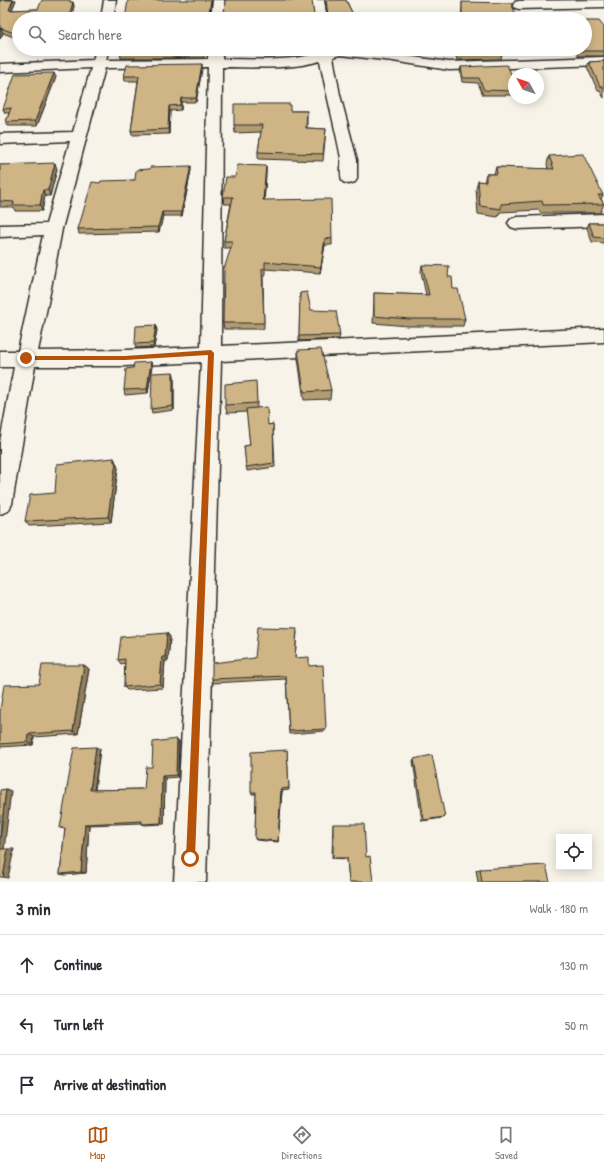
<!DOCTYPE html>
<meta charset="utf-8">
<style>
:root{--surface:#fff;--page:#f2f2f3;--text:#2b2b33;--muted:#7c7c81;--line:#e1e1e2;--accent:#b45309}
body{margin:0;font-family:"Patrick Hand",sans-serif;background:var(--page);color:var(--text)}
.controls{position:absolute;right:12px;bottom:12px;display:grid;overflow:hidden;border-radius:0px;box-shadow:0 2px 10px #0003}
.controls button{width:36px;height:36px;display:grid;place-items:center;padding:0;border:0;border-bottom:1px solid var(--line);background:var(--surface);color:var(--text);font:20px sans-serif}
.compass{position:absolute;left:508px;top:68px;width:36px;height:36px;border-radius:50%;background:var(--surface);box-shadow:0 2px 10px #0003;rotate:310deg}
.stop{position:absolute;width:12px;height:12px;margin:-9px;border:3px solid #b45309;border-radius:50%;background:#fff}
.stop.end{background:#b45309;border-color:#fff;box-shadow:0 1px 4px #0008}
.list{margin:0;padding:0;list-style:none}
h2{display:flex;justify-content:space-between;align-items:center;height:52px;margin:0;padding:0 16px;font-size:17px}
h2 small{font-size:13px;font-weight:400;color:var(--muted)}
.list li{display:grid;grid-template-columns:26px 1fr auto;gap:12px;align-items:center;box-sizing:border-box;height:60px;padding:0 16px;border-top:1px solid var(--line)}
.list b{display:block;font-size:15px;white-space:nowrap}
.list em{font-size:13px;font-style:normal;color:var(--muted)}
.icon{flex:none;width:22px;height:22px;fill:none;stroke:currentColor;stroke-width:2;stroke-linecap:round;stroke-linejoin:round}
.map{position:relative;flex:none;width:604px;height:882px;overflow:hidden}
.search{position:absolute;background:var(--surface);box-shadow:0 2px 10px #0003;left:12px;right:12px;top:12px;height:44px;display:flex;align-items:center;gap:10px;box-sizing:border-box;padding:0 14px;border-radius:22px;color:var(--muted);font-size:15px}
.sheet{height:232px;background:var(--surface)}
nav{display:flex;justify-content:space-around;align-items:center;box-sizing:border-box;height:56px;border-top:1px solid var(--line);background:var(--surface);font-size:11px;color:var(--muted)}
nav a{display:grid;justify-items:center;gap:2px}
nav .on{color:var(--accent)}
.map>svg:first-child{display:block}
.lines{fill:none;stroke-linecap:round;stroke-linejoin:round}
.minor-casing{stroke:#2b2b2b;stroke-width:3}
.minor{fill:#f7f3e8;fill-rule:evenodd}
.wall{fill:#b29c72;stroke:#2b2b2b}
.shaded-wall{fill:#917f5d;stroke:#2b2b2b}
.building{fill:#cfb585;stroke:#2b2b2b}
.route{fill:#b45309}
</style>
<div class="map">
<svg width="604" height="882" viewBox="0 0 604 882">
<rect width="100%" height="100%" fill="#f7f3e8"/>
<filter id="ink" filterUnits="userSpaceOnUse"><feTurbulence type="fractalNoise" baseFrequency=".025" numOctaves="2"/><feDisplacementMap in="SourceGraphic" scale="8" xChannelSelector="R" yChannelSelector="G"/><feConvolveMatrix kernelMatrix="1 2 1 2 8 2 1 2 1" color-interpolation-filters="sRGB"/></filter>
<g filter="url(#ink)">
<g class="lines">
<defs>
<path id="minor" d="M0 0H12L10 3 0 4Z
M104 0H116L113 19H101Z
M213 0H225L223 19H211Z
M312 0H324L327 19H315Z
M604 0V7L519 9 515 8 513 5 515 2 519 1Z
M96 49H106L108 51 106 60 208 59V49H222V59C254 59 288 62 319 53L318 49H357L449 62 604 57V65L449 70 393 61 340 55 333 57 340 95 357 160V179L355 182 349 184 343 182C339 176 342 166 341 158 335 126 326 94 320 61 289 70 254 67 222 67L221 346 604 328V342L221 361 206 882H174L201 362 125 366H35L12 504 8 511 0 514V442L14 367H0V351H18L43 235 0 237V225L46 224 70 141 0 144V134L73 132 91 68 0 72V64L93 60ZM208 67 201 347 125 350 38 351 51 288 62 229 105 68Z
M604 214V226L517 229 511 227 508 223 511 219 517 217Z"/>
</defs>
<use href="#minor" class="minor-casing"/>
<use href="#minor" class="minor"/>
</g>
<path class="wall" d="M0 0H16L12 10 38 9 72 2 74 6 71 17 19 19V39L3 33 0 39Z
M212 0 210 15H218V19H125Z
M225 0 314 16H327L325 0H346L355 19 248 18 224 19V16Z
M462 2 518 19H461L462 7Z
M604 27V56H578L575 49H585Z
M120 49H204V58H121L120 52Z
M454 49H532V52L501 51 502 53 501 59 457 60Z
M604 61V98L600 91H598L587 67 589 62Z
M461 67 514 80V95H483L478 83 462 82 460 71Z
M202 69 196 102H181V110L170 111 169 134 132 135 131 131 138 81H125L124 76Z
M56 77 37 126H8L6 122 9 113H5L3 109Z
M290 111H307V128L326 129 323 161 258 159V152L261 132 235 133 234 125Z
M549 156 603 195 601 199 604 204 600 213H540L539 210 500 212 498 217 478 214 476 189 478 181 484 182 486 174H494L496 167 548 169 547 164Z
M0 165 57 169 50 196H45L42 211H15L14 207H0Z
M266 166V173L264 200 332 239V245H325L320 273 265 269V275H263L264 329H224L223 323 231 248H224V241L231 204H224L223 197Z
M191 170 182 216H163L159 232 79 234 78 229 100 183 135 180Z
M589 223H604V243L592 242 587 228Z
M422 265 448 277 465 319 463 326H408L373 323 374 300V293L426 295 421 272Z
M300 293 311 310 340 335 339 339 299 341Z
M157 330 154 347 136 348 135 344Z
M298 350 331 390 330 399 304 400 298 359Z
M151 362 152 366 148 393 125 395 124 390 133 368Z
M173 372 174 376V410L152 413 151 409Z
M256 389 257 408 268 425 273 424 275 467 247 471 244 446 250 445 247 412 227 413 225 405Z
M114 458 118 468 111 522 29 526 25 521 55 493Z
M297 632 295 658 309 666 326 729 325 731 289 734 286 679 213 683 212 679 255 658Z
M167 633 170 637 168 661H165L163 688 127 690 124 687 125 663 121 664 118 660Z
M84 665 89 669 78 734 34 737 33 745 0 747V710L39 684Z
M179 741 178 777 165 778 164 824 145 825 142 824V823L89 825 86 873 65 875 60 874 65 829 60 828 100 749 95 790 144 789 152 767Z
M287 750 289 790 282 791 278 842 256 840 255 839 256 794H252L251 792Z
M414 759 445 817 443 818 422 821 413 761Z
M333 824 366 857 373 882H349L347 859 332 858Z
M480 869 550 882H478L476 870Z"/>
<path class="shaded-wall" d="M13 0H16L10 14 9 10Z
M211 0H212L210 15 209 13Z
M73 2 74 6 71 19 69 17Z
M1 28 3 33 0 39V30Z
M202 64V69L196 102V98Z
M54 73 56 77 37 126 35 121Z
M181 98V110L180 105Z
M169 106 170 111 169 134 168 129Z
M55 163 57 169 50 196 48 190Z
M191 166V170L182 216 181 212Z
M266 166V173L264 206 263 200Z
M43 190 45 196 42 211 40 205Z
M162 212 163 216 159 232 158 227Z
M325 238V245L320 273 321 267Z
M156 325 157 330 154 347 153 343Z
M151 362 152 366 148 393 147 389Z
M173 372 174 376V410L173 406Z
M114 458 118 468 111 522 108 517Z
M167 633 170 637 168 661 165 657Z
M162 657 165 661 163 688 160 684Z
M84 665 89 669 78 734 73 731Z
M28 734 34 737 33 745 27 742Z
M177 739 179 741 178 777 176 775Z
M96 747 100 749 94 792 90 790Z
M162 776 165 778 164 824 161 823Z
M6 789 11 791 4 850 0 849V838Z
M281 789 282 791 278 842V841Z
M85 824 89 825 86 873 81 872Z
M8 849H14L8 878 3 877Z"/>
<path class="building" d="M0 0H13L9 10 38 9 42 0H70V2H73L69 17H87L86 19H19V35L1 28 0 30Z
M128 0H211L209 13 210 15H218L204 16V19H125Z
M225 0H312L314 16H328L326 0H346L355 19H248L249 14 224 16Z
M462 2 511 3 518 19H462Z
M585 21H599L604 27V51H580L579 49H585Z
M120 49H203V52H120Z
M456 49H500L502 53 458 55Z
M604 61V89L602 86H600L589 62Z
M202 64 196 98H181L180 105 169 106 168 129 131 131 139 76H124L127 65Z
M507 65 514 80V91L484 90 479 78H463L461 67Z
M54 73 35 121 6 122 11 108 3 109 15 74Z
M234 104H290V111H307L306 128 326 129 323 154 258 152 262 125H234Z
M583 154 603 195H598L604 204 543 205 542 201 501 204V209L480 206 478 181 486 182V174H497L496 167 554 169 549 156Z
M55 163 48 190H43L40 205H13L14 202 0 201V165Z
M238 165 266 166 263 200 331 199 332 239 325 238 321 267 265 262V268L262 269 264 323H223L224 269 233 241H224L233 197H223L226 177H235Z
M191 166 181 212H162L158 227 78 229 92 182 100 183 101 181 135 180 136 170 150 169V167Z
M589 223H604V238L594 237Z
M422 265 449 266 448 277H452L453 289H458L465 319H409L374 316V293L429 295Z
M307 292 311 310 336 311 340 335 299 336 300 293Z
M156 325 153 343 135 344 136 326Z
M321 349 331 390 304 392 298 350Z
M151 362 147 389 124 390 126 369 133 368 134 363Z
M173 372V406L151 409 152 373Z
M256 381 257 403 225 405V384Z
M267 407 268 425 273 424 274 463 246 467 244 446 250 445 246 409Z
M114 458V462H116L108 517 25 521 30 495 55 493 57 464Z
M258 627 297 628 295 658 309 657V666L323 665 326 729 289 731 286 676 212 679V663L255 658Z
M167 633 165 657H162L160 684 124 687 125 659 118 660 121 637Z
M42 665H84L73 731 28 734 27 742 0 744V710L4 685 39 684Z
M177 739 176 775 162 776 161 823 142 824V821L85 824 81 872 60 874 65 828H60L74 748 96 747 90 790 144 789 146 767H152L153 742Z
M287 750 289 788 281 789 278 841 255 839 256 792H251V752Z
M432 755 445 817 424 820 414 759Z
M6 789 0 838V790Z
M333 824H364L366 857 370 856 373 882H349L347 858H333Z
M0 849H8L3 877H0Z
M546 865 550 882H482L480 869Z"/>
</g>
<path class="route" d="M211 350 214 353 195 858 194 861 190 862 187 861 186 858 208 355 125 360H26L23 358 26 356H125Z"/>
</svg>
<div class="controls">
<button><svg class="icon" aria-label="locate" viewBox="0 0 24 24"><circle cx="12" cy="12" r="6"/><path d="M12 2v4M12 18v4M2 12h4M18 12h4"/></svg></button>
</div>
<svg class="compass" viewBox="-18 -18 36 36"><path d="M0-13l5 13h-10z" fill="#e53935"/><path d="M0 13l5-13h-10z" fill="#7c7c81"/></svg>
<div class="stop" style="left:190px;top:858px"></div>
<div class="stop end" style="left:26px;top:358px"></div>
<div class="search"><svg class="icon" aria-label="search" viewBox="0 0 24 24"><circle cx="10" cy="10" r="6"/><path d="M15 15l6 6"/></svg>Search here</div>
</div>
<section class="sheet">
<h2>3 min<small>Walk · 180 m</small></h2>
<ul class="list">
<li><svg class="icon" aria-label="ahead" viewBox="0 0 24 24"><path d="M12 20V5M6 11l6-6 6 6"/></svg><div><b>Continue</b></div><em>130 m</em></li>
<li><svg class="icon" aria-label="left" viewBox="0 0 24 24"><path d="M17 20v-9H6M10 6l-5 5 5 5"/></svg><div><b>Turn left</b></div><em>50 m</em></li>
<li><svg class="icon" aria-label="arrive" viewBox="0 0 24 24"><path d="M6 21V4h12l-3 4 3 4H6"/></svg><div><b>Arrive at destination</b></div></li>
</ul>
</section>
<nav>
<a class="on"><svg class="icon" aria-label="map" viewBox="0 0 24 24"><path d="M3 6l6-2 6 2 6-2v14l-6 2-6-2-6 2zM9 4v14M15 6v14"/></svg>Map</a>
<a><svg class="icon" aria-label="directions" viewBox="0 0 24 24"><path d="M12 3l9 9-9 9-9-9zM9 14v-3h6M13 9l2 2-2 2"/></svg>Directions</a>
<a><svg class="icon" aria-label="saved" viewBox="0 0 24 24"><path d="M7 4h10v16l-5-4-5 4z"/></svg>Saved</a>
</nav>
